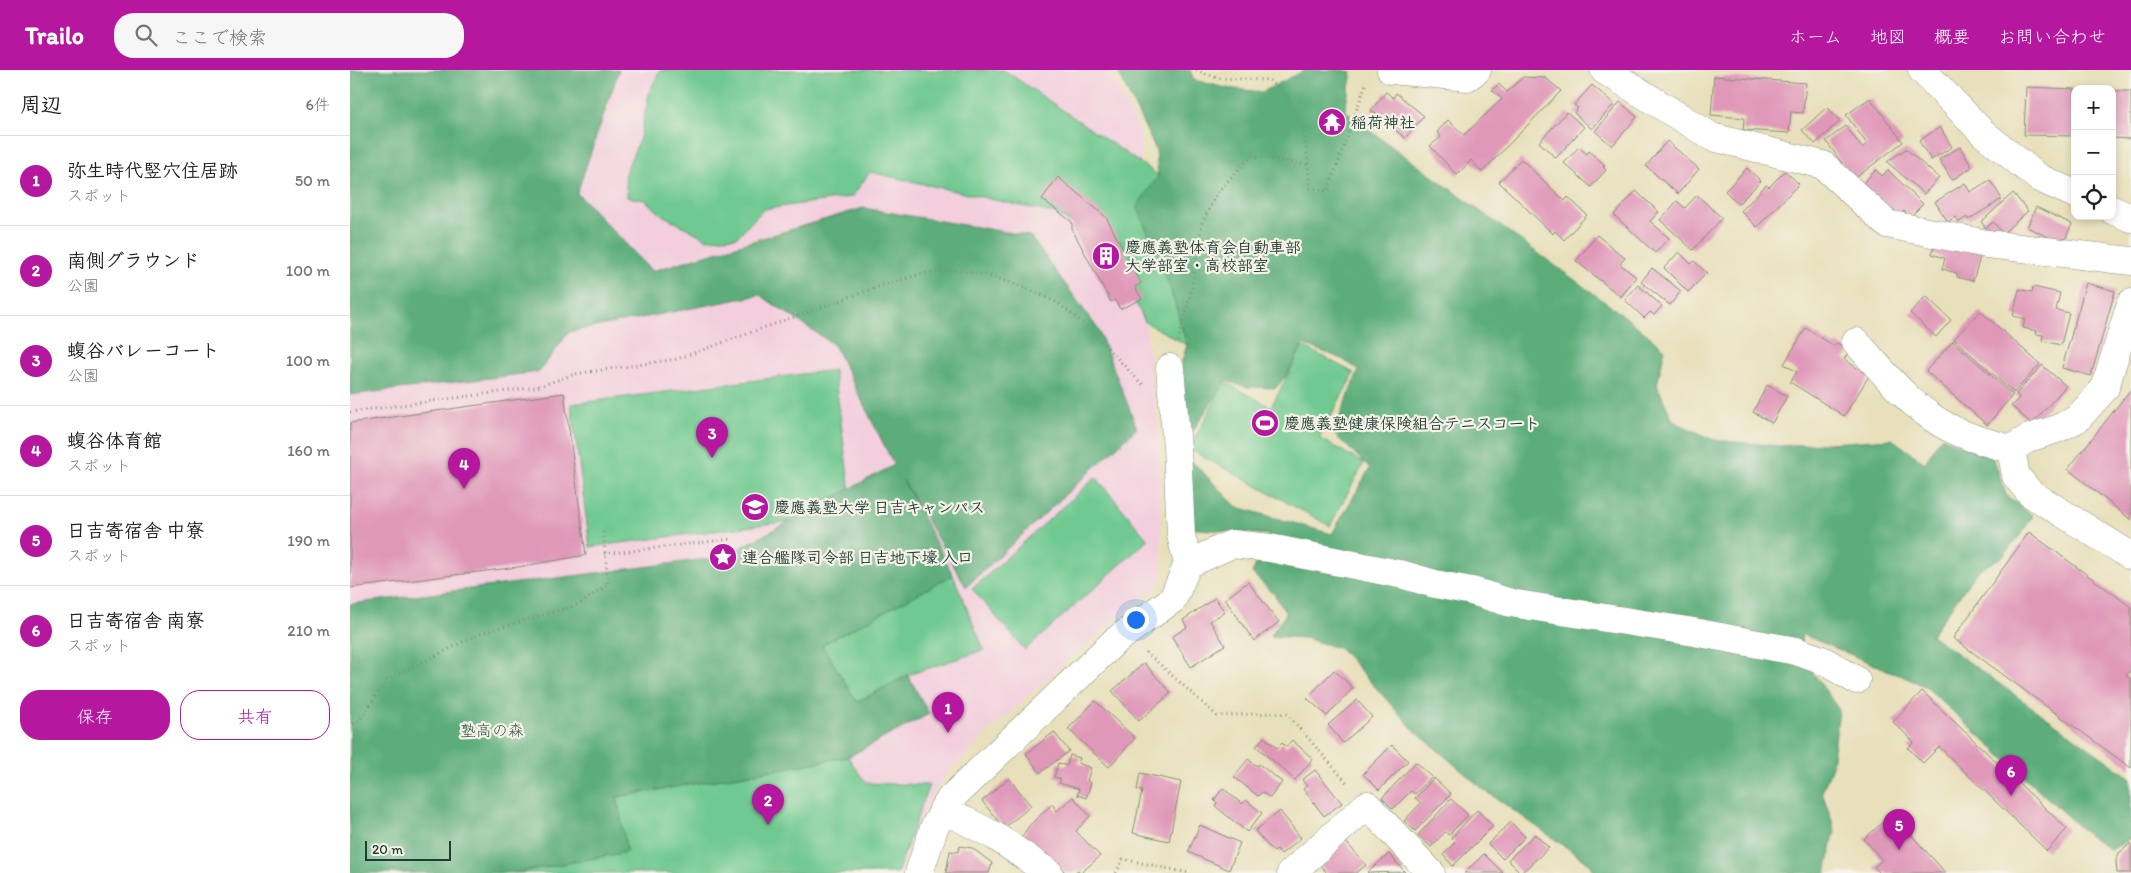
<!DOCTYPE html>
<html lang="ja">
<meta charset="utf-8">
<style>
:root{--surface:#fff;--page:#f6f6f6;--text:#202124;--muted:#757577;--line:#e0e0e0;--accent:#b5179e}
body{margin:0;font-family:Itim,"Klee One",sans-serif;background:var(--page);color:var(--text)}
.controls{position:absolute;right:15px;top:15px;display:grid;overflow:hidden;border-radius:10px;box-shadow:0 2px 8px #0003}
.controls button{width:45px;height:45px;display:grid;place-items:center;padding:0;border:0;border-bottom:1px solid var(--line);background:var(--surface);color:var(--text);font:25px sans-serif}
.scale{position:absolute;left:15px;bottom:12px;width:86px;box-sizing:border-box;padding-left:5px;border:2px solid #1f3d34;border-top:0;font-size:14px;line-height:18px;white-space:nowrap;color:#1f3d34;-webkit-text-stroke:4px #f7f3e8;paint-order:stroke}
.you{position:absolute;left:785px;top:549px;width:18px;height:18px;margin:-12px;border:4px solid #fff;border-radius:50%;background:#1a73e8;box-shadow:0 0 0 8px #1a73e833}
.badge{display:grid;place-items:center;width:32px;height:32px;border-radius:50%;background:var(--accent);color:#fff;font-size:16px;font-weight:700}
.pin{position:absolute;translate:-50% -41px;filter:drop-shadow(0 1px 2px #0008)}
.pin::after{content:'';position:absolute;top:26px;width:18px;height:15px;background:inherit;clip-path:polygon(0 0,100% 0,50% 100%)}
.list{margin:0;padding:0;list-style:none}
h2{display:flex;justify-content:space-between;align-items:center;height:65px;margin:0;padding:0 20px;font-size:21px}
h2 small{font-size:16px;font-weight:400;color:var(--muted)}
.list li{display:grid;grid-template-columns:32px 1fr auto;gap:15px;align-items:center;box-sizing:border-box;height:90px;padding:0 20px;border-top:1px solid var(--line)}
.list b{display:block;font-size:19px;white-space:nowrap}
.list p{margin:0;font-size:16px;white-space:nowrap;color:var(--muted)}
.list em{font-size:16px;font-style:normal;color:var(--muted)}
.actions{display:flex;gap:10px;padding:15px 20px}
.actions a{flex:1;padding:11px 0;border:1px solid var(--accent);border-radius:20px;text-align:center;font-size:18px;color:var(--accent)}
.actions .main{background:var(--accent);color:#fff}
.icon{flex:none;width:28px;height:28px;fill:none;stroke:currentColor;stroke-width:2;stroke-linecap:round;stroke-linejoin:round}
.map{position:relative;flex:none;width:1781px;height:803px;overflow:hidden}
header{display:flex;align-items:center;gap:30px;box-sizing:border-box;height:70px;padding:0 25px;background:var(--accent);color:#fff}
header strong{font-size:24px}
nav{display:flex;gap:28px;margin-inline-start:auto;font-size:18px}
.search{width:350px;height:45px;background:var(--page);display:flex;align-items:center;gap:12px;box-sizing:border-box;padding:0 18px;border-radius:20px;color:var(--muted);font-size:19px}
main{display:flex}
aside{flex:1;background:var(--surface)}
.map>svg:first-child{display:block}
.built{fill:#f3cfde}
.green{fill:#6fc990;stroke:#478362}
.forest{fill:#5bad7a;stroke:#3d7557}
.building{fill:#e098b9}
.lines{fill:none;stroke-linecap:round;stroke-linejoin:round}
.minor-casing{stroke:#848e78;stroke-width:29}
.path{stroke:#848e78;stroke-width:3;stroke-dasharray:1 4;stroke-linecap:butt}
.minor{stroke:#fff;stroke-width:28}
.labels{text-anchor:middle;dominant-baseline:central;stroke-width:4.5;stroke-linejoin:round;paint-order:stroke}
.poi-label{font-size:16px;font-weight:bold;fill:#1f3d34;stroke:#f7f3e8;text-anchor:start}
.park-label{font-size:16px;fill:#2f5946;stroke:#f7f3e8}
</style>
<header>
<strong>Trailo</strong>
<div class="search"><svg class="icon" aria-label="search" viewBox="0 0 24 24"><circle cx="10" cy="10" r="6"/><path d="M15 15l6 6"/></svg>ここで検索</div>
<nav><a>ホーム</a><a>地図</a><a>概要</a><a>お問い合わせ</a></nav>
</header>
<main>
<aside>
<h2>周辺<small>6件</small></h2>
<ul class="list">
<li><span class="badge">1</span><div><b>弥生時代竪穴住居跡</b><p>スポット</p></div><em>50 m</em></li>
<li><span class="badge">2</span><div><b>南側グラウンド</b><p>公園</p></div><em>100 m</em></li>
<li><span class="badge">3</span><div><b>蝮谷バレーコート</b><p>公園</p></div><em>100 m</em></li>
<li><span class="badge">4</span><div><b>蝮谷体育館</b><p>スポット</p></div><em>160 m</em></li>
<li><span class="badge">5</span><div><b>日吉寄宿舎 中寮</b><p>スポット</p></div><em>190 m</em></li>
<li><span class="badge">6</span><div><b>日吉寄宿舎 南寮</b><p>スポット</p></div><em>210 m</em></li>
</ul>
<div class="actions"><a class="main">保存</a><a>共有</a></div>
</aside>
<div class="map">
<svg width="1781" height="803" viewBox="0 0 1781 803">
<rect width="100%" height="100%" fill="#f7f3e8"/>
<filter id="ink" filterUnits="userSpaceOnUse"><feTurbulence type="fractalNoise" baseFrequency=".02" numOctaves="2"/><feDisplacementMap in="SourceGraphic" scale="10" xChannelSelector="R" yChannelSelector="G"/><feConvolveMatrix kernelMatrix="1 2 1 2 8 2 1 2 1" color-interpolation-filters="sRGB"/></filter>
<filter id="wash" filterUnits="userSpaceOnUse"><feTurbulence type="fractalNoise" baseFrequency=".0096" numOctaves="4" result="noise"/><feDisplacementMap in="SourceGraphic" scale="20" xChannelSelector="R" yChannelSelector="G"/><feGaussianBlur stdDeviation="1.12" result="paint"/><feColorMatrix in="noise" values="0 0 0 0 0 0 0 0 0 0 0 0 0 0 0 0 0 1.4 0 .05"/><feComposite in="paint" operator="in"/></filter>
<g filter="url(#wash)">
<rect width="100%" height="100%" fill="#e8e0bb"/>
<path class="built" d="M0 0H759L790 63 796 262 809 365 812 509 807 516 749 562 637 663 599 702 582 725 550 803H0Z"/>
<path class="green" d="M310 0H654L821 114 820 217 837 275 795 252 760 180 707 144 520 102 502 127 414 139 387 167 357 169 312 145 295 130 277 127 275 103 290 68 299 23Z
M953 276 1004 303 969 368 1014 393 980 456 839 379 875 312 921 337Z
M484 300 503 443 240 477 221 334Z
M746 407 798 470 675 580 622 519Z
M603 505 634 580 558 605 507 632 472 575Z
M498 687 516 713 579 715 547 803H164L276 782 267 727Z"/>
<path class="forest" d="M0 0H269L227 123 302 201 513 138 680 166 748 259 787 358 616 517 553 410 603 505 472 575 507 632 558 605 579 644 498 687 267 727 277 782 164 803H0V534L373 487 544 395 484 275 410 225 219 262 189 302 0 325Z
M767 0H840L844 10 876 18 912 22 955 0H990L1002 2 995 40 1011 54 1274 246 1315 279 1307 315 1323 351 1364 370 1430 376 1542 369 1575 393 1591 367 1644 389 1656 425 1683 446 1668 468 1652 487 1628 500 1581 565 1781 708V768L1761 780 1738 765 1575 616 1452 564 1450 584 1489 640 1482 696 1472 722 1485 760 1476 803H1245L1240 794 1133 719 1063 659 991 579 955 568 920 566 936 544 925 525 902 503 919 465 837 458 834 383 887 437 982 464 1020 398 983 363 1009 300 992 289 953 274 936 306 926 318 896 317 876 311 836 371 830 297 837 275 820 217 787 136 808 107 806 80Z"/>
<g id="blocks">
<path class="building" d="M1364 6 1456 13 1453 43 1441 42 1439 63 1393 60 1394 48 1361 45Z
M1173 7 1196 8 1211 21 1132 102 1121 90 1107 105 1080 76 1091 67 1087 62 1098 50 1114 65 1152 29 1142 20 1149 14 1157 22Z
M1242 15 1264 34 1242 59 1224 43 1228 38 1224 35Z
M1676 17 1725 19V66L1674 65Z
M1762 21H1781V69L1762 68Z
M1036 22 1043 28 1046 23 1074 46 1055 68 1021 40Z
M1520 28 1553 72 1504 109 1476 71 1496 56 1512 78 1517 74 1496 45Z
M1270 32 1287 47 1262 76 1245 61Z
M1477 37 1490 51 1465 74 1452 60Z
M1217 42 1234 57 1206 88 1189 72Z
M1590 57 1602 77 1581 90 1569 71Z
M1317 71 1349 99 1328 124 1296 96Z
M1229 77 1237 84 1239 81 1255 95 1253 97 1256 100 1241 117 1214 93Z
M1610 77 1622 97 1602 110 1589 89Z
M1556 79 1589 108 1574 124 1537 92Z
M1171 89 1215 131 1218 127 1237 145 1214 170 1205 161 1203 164 1149 112Z
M1397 98 1411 111 1388 134 1375 121Z
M1526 100 1532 106 1538 100 1573 134 1560 147 1554 141 1550 145 1542 138 1538 143 1510 116Z
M1435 101 1449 114 1407 157 1391 141 1416 115 1419 117Z
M708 107 756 147 791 213 785 217 792 229 770 239 765 230 761 232 722 159V152L692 129Z
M1640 110 1652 129 1618 150 1617 147 1609 152 1605 147 1598 152 1585 132 1615 113 1620 122Z
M1286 121 1309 142 1300 151 1319 168 1305 183 1264 145Z
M1663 123 1678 141 1653 163 1643 152 1636 158 1631 152Z
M1347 125 1372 148 1343 180 1310 150 1327 131 1335 138Z
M1686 137 1722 154 1713 174 1677 157Z
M1247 165 1275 188 1270 194 1286 207 1271 227 1226 191Z
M1587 168 1633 177 1623 211 1607 207V203L1592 199 1595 188 1582 184Z
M1329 182 1341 194 1344 191 1357 203 1338 222 1314 198Z
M1302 198 1331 221 1320 235 1291 212Z
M1736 213 1765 221 1741 306 1712 298Z
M1288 215 1312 236 1304 245 1300 242 1294 248 1275 230Z
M1683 217 1710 223 1706 240 1719 243 1711 275 1692 271 1693 265 1686 264 1687 261 1673 258 1675 249 1663 246 1669 219 1682 222Z
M1576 226 1601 250 1586 267 1560 243Z
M1630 241 1690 294 1664 323 1604 269Z
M1456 258 1484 276 1487 273 1500 281 1494 289 1519 306 1494 346 1440 312 1447 302 1434 294Z
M1603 271 1663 325 1637 355 1576 301Z
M1692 295 1716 316 1682 354 1661 336 1669 328 1666 324Z
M1417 315 1437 326 1422 353 1403 342Z
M1781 319V450L1718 399Z
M214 323 236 485 168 497 0 518V353Z
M1679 462 1781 537V599L1776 606 1781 609V698L1603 568Z
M898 512 929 552 904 571 875 529Z
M865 528 875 542 860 551 875 575 841 597 822 567 837 557 833 550Z
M794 593 821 623 789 651 762 621Z
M984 600 1003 618 977 646 957 628Z
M1572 621 1717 759 1697 781 1589 677 1573 693 1558 678 1564 672 1543 652Z
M1007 630 1022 647 993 673 978 655Z
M745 631 785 668 759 697 718 659Z
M704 662 719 681 690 703 676 684Z
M914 667 927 678 932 673 936 677 942 670 963 689 945 710 906 676Z
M1042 675 1058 691 1029 720 1013 704Z
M720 685 730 688 728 693 741 698 737 711 741 713 736 728 727 725 729 719 709 713 711 709 704 707 708 693 717 696Z
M898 689 907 696 909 694 932 712 920 728 912 722 908 726 884 707Z
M1066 692 1082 707 1065 724 1061 721 1043 739 1032 728Z
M965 700 992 733 974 746 953 719 957 716 952 710Z
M790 703 831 712 819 771 783 763 792 721 787 720Z
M659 708 681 736 654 758 632 731Z
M1084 708 1101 724 1065 761 1054 751 1071 733 1065 728Z
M873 718 892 734 896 730 912 743 897 762 865 736 867 733 864 730Z
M723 727 740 746 726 761 750 786 731 803 728 800 724 803H716L696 783 686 789 669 771 679 756 702 734 707 741Z
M1101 729 1118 745 1099 765 1095 762 1081 777 1068 765Z
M1127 740 1143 756 1103 796 1093 785 1105 772 1101 768Z
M930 741 951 768 931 784 927 779 924 782 918 776 905 761Z
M1542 744 1596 803H1530L1524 797 1532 790 1514 769Z
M1161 752 1175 767 1153 789 1138 774Z
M850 755 890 773 879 800 838 782Z
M1185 764 1199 778 1171 803 1158 790Z
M995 771 1016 795 1006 803H977L969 794Z
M1781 773V803H1767L1766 791 1769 783Z
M610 776 622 778 642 793 639 803H596L600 781 608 782Z
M1039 784 1055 802 1017 803Z
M1134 784 1153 803H1114Z"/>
</g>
</g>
<g filter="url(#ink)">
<use href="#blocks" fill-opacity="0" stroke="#848e78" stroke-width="1"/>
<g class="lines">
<defs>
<path id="minor" d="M1041 0 1117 7 1127 0
M1254 0 1362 67 1473 95 1537 154 1637 174 1781 191
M1572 0 1633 63 1689 108 1725 124
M1762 140 1781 148
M1781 233 1755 318 1727 349 1707 359 1679 368 1661 379 1666 406 1680 423 1781 486
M1506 272C1531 299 1556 332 1589 352 1611 366 1636 372 1661 379
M820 298 827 377 831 465 838 494
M593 739 645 766 699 803
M569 803 584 758 600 729 765 571 823 529 838 494 882 474 920 478 1054 505 1085 514 1122 521 1161 533 1344 562 1446 581 1474 591 1506 610
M941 803 1017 735 1081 803"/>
</defs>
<use href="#minor" class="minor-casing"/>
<path class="path" d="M846 0 867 8 919 10 936 25 954 58 958 95
M828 271 840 227 852 153 867 123 901 86 958 95 960 118 978 121 1016 13
M0 342 187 317 225 304 327 289 533 215 572 204 602 200 638 205 678 219 708 233 734 254 793 315
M254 484 382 469
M796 582 867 646 921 643 937 644 999 715
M0 658 11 648 37 610 129 564 230 534 258 514 253 458
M766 803 773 789 839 803"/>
<use href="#minor" class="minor"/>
</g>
</g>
<defs>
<symbol id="temple-disc" viewBox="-11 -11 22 22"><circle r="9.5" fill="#b5179e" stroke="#f7f3e8"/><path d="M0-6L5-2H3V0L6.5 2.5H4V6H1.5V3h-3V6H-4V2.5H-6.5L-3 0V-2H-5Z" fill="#fff"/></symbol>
<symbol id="building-disc" viewBox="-11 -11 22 22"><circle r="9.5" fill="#b5179e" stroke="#f7f3e8"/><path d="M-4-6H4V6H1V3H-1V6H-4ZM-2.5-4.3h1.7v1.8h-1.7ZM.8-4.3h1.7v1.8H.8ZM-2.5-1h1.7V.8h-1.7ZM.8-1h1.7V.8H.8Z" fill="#fff"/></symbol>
<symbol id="stadium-disc" viewBox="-11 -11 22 22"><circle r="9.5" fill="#b5179e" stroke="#f7f3e8"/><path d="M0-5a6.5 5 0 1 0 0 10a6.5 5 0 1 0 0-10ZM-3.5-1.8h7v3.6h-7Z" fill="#fff"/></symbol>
<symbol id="university-disc" viewBox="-11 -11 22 22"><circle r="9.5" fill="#b5179e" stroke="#f7f3e8"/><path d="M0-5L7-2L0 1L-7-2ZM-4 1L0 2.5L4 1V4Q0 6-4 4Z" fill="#fff"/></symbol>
<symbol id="sight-disc" viewBox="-11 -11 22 22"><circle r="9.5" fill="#b5179e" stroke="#f7f3e8"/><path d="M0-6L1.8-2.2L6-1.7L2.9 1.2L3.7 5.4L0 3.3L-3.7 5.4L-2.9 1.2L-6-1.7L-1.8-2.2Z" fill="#fff"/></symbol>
</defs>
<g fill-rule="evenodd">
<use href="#temple-disc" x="966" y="36" width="32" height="32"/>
<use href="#building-disc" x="740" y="170" width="32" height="32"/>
<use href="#stadium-disc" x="899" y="337" width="32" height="32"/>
<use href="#university-disc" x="389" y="421" width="32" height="32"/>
<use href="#sight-disc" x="357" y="471" width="32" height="32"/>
</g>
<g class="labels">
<g class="poi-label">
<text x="1001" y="52">稲荷神社</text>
<text x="775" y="177">慶應義塾体育会自動車部<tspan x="775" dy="18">大学部室・高校部室</tspan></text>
<text x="934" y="353">慶應義塾健康保険組合テニスコート</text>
<text x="424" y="437">慶應義塾大学 日吉キャンパス</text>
<text x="392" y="487">連合艦隊司令部 日吉地下壕 入口</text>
</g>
<g class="park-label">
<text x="142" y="660">塾高の森</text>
</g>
</g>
</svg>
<div class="controls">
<button>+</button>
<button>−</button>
<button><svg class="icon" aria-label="locate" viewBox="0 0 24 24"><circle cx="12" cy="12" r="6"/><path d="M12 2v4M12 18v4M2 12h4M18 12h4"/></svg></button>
</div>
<div class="scale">20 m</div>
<div class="you"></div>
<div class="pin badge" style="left:598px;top:663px">1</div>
<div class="pin badge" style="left:418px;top:755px">2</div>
<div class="pin badge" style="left:362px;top:388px">3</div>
<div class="pin badge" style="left:114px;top:419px">4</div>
<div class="pin badge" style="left:1549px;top:780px">5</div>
<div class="pin badge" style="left:1661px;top:726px">6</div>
</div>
</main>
